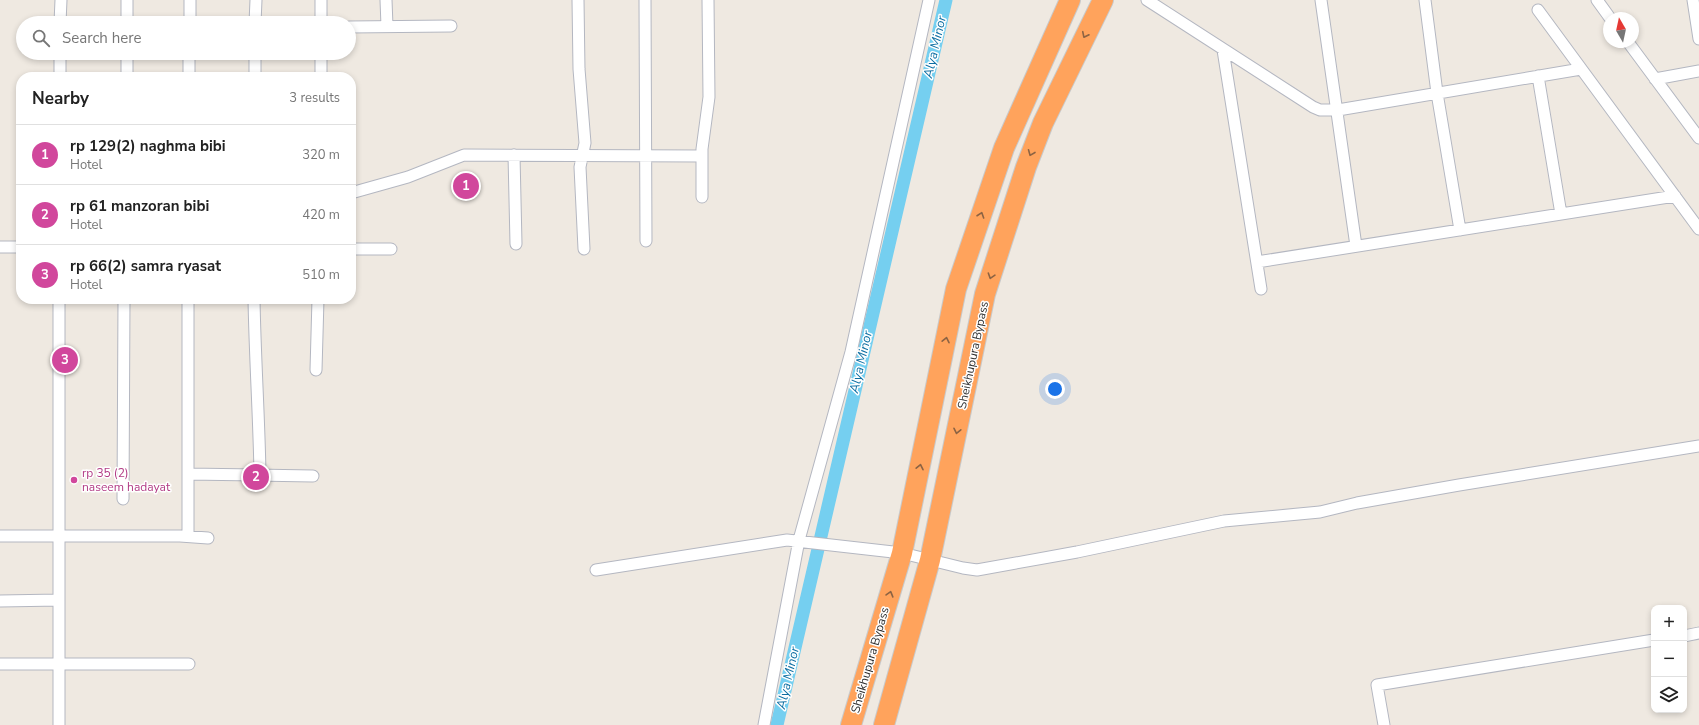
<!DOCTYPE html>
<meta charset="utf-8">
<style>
:root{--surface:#fff;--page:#f6f6f6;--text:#222;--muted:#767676;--line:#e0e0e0;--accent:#4264fb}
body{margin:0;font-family:"Nunito Sans",sans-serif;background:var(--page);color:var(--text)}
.controls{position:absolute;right:12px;bottom:12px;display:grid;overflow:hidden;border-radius:8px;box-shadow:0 2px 6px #0003}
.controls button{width:36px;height:36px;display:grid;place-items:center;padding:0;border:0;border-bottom:1px solid var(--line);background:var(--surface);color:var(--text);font:20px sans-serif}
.compass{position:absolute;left:1603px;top:12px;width:36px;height:36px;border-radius:50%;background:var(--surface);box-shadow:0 2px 6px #0003;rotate:351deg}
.you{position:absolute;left:1055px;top:389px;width:14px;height:14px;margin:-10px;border:3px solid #fff;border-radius:50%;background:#1a73e8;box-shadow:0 0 0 6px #1a73e833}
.badge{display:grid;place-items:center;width:26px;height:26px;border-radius:50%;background:var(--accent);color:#fff;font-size:13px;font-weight:700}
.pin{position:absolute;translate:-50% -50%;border:2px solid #fff;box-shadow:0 1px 4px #0006}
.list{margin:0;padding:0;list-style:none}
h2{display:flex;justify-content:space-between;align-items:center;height:52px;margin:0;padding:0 16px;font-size:17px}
h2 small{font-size:13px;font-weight:400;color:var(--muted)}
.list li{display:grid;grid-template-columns:26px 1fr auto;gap:12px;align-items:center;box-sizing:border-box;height:60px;padding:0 16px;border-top:1px solid var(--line)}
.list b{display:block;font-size:15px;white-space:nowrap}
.list p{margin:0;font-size:13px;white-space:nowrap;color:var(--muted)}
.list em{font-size:13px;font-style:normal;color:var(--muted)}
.icon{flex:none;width:22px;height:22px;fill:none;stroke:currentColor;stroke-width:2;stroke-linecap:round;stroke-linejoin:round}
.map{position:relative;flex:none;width:1699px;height:725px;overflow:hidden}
.search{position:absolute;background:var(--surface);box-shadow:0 2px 6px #0003;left:16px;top:16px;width:340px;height:44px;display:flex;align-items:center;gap:10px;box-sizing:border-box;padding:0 14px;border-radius:22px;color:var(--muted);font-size:15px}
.panel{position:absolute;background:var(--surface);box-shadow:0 2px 6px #0003;left:16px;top:72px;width:340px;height:232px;border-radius:16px}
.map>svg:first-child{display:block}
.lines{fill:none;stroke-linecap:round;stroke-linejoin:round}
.canal{stroke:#75cff0;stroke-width:13}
.street-casing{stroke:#b4b7c1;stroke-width:13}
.highway-casing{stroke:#c9c9c9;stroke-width:22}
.street{stroke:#fff;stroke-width:11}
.highway{stroke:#ffa35c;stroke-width:20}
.oneway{stroke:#8c6343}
.hotel-dot{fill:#d1479c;stroke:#fff;stroke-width:1.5}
.labels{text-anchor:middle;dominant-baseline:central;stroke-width:3;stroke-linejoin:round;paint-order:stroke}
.street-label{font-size:12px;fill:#2e2e2e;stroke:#fff}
.hotel-label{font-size:12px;fill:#b23c85;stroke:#fff;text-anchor:start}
.water-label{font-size:13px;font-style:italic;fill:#0d6fa3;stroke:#fff}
</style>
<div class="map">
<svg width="1699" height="725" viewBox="0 0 1699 725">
<rect width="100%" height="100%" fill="#efe9e1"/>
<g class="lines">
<path class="canal" d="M777 725 946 0"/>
<defs>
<path id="street" d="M127 0V23
M321 0V23
M386 0 387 26
M578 0 579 69 585 143 580 167 584 249
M645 0 646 241
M1147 0 1313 107 1320 110H1338L1581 69
M1321 0 1356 246
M1425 0 1437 93 1460 230
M1597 0 1610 18
M1693 0 1699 39
M1538 10 1699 229
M60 23 61 0
M190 23V0
M255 23 256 0
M349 27 451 26
M1628 42 1699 138
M1223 50 1261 289
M127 53V77
M255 53V77
M1538 76 1561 214
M60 77V53
M189 77V53
M321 77V53
M1655 79 1699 71
M514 155 516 244
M351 193 408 177 464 155 702 156
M702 197V149L709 97 708 0
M0 247H21
M351 249H391
M1257 262 1675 196
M59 299V725
M188 299V536
M254 299C255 358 259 416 260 474
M316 370 318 299
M188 474 313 476
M123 499 124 299
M0 536H180L208 538
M596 570 787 540 902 553 963 568 977 570 1077 552 1224 521 1320 512 1357 503 1459 485 1699 446
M0 601 59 600
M1684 636 1699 633
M0 664H189
M764 725 799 540 851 352 929 0
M1384 725 1377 685 1654 640"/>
<path id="highway" d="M851 725 902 553 956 289 1004 148 1070 0
M884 725 930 560 985 294 1026 167 1043 123 1103 0"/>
</defs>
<use href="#street" class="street-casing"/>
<use href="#highway" class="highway-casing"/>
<use href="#street" class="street"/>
<use href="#highway" class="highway"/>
</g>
<defs><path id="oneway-chevron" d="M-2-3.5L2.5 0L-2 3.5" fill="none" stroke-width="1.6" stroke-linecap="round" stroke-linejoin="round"/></defs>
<g class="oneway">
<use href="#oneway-chevron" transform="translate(1085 35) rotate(116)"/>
<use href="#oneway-chevron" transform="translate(1031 153) rotate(112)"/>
<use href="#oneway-chevron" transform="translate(981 215) rotate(-71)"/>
<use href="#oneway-chevron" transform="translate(991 276) rotate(108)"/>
<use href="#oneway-chevron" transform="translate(946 340) rotate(-78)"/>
<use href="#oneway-chevron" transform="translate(957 431) rotate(102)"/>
<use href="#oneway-chevron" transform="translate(920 467) rotate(-78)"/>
<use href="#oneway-chevron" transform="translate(890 594) rotate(-74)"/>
</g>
<circle class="hotel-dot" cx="74" cy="480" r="4"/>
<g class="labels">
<g class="street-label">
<text transform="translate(973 355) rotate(-78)">Sheikhupura Bypass</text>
<text transform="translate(870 660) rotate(-74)">Sheikhupura Bypass</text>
</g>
<g class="hotel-label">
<text x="82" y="473">rp 35 (2)<tspan x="82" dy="14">naseem hadayat</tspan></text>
</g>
<g class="water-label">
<text transform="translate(935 47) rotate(-77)">Alya Minor</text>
<text transform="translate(861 362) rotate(-77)">Alya Minor</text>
<text transform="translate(788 678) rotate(-77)">Alya Minor</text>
</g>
</g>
</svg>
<div class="controls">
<button>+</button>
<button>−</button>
<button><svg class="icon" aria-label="layers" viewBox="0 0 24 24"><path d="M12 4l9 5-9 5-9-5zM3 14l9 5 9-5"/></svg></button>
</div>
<svg class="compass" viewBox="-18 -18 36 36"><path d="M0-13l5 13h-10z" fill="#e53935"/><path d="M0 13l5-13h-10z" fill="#767676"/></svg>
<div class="you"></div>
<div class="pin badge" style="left:466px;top:186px;background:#d1479c">1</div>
<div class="pin badge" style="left:256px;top:477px;background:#d1479c">2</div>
<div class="pin badge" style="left:65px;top:360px;background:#d1479c">3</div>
<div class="search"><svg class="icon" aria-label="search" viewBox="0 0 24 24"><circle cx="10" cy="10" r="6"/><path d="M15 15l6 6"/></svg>Search here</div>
<section class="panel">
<h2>Nearby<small>3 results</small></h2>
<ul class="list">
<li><span class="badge" style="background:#d1479c">1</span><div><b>rp 129(2) naghma bibi</b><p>Hotel</p></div><em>320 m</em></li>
<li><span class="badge" style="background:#d1479c">2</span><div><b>rp 61 manzoran bibi</b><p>Hotel</p></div><em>420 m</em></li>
<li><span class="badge" style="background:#d1479c">3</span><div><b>rp 66(2) samra ryasat</b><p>Hotel</p></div><em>510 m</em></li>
</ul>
</section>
</div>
